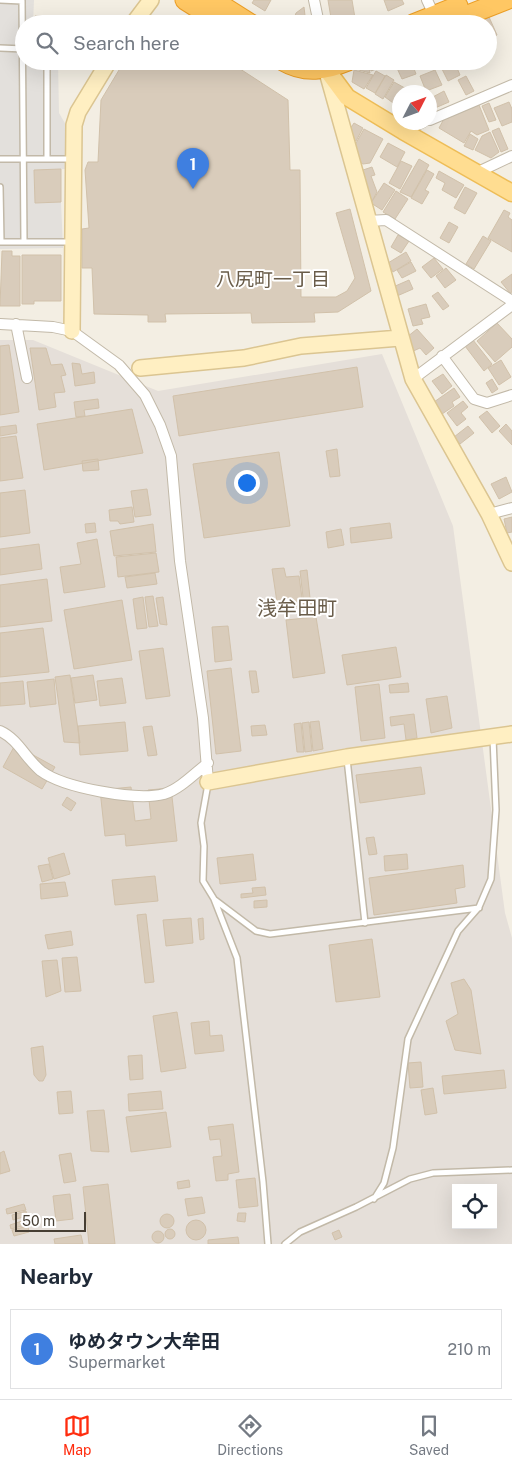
<!DOCTYPE html>
<meta charset="utf-8">
<style>
:root{--surface:#fff;--page:#f2f2f3;--text:#1f2937;--muted:#747a83;--line:#e0e1e3;--accent:#ff2d0f}
body{margin:0;font-family:"Public Sans","Noto Sans JP",sans-serif;background:var(--page);color:var(--text)}
.controls{position:absolute;right:15px;bottom:15px;display:grid;overflow:hidden;border-radius:0px;box-shadow:0 5px 20px #0002}
.controls button{width:45px;height:45px;display:grid;place-items:center;padding:0;border:0;border-bottom:1px solid var(--line);background:var(--surface);color:var(--text);font:25px sans-serif}
.compass{position:absolute;left:392px;top:85px;width:45px;height:45px;border-radius:50%;background:var(--surface);box-shadow:0 5px 20px #0002;rotate:48deg}
.scale{position:absolute;left:15px;bottom:12px;width:71px;box-sizing:border-box;padding-left:5px;border:2px solid #463e33;border-top:0;font-size:14px;line-height:18px;white-space:nowrap;color:#463e33;-webkit-text-stroke:4px #fff;paint-order:stroke}
.you{position:absolute;left:246px;top:482px;width:18px;height:18px;margin:-12px;border:4px solid #fff;border-radius:50%;background:#1a73e8;box-shadow:0 0 0 8px #1a73e833}
.badge{display:grid;place-items:center;width:32px;height:32px;border-radius:50%;background:var(--accent);color:#fff;font-size:16px;font-weight:700}
.pin{position:absolute;translate:-50% -41px;filter:drop-shadow(0 1px 2px #0008)}
.pin::after{content:'';position:absolute;top:26px;width:18px;height:15px;background:inherit;clip-path:polygon(0 0,100% 0,50% 100%)}
.list{margin:0;padding:0;list-style:none}
h2{display:flex;justify-content:space-between;align-items:center;height:65px;margin:0;padding:0 20px;font-size:21px}
h2 small{font-size:16px;font-weight:400;color:var(--muted)}
.list li{display:grid;grid-template-columns:32px 1fr auto;gap:15px;align-items:center;box-sizing:border-box;height:80px;margin:0 10px 10px;padding:0 10px;border:1px solid var(--line);border-radius:0px}
.list b{display:block;font-size:19px;white-space:nowrap}
.list p{margin:0;font-size:16px;white-space:nowrap;color:var(--muted)}
.list em{font-size:16px;font-style:normal;color:var(--muted)}
.icon{flex:none;width:28px;height:28px;fill:none;stroke:currentColor;stroke-width:2;stroke-linecap:round;stroke-linejoin:round}
.map{position:relative;flex:none;width:512px;height:1244px;overflow:hidden}
.search{position:absolute;background:var(--surface);box-shadow:0 5px 20px #0002;left:15px;right:15px;top:15px;height:55px;display:flex;align-items:center;gap:12px;box-sizing:border-box;padding:0 18px;border-radius:28px;color:var(--muted);font-size:19px}
.sheet{height:155px;background:var(--surface)}
nav{display:flex;justify-content:space-around;align-items:center;box-sizing:border-box;height:70px;border-top:1px solid var(--line);background:var(--surface);font-size:14px;color:var(--muted)}
nav a{display:grid;justify-items:center;gap:2px}
nav .on{color:var(--accent)}
.map>svg:first-child{display:block}
.industrial{fill:#e5dfd9;fill-rule:evenodd}
.parking{fill:#e3e0dc}
.building{fill:#d9ccbb;stroke:#d1c1aa}
.lines{fill:none;stroke-linecap:round;stroke-linejoin:round}
.lane-casing{stroke:#c2b9a8;stroke-width:8}
.street-casing{stroke:#c2b9a8;stroke-width:12}
.secondary-casing{stroke:#dbc591;stroke-width:18}
.primary-casing{stroke:#eebd57;stroke-width:19}
.highway-casing{stroke:#eb9e26;stroke-width:21}
.lane{stroke:#fff;stroke-width:5}
.street{stroke:#fff;stroke-width:10}
.secondary{stroke:#ffefc2;stroke-width:15}
.primary{stroke:#ffdd91;stroke-width:16}
.highway{stroke:#ffc763;stroke-width:19}
.labels{text-anchor:middle;dominant-baseline:central;stroke-width:4;stroke-linejoin:round;paint-order:stroke}
.neighbourhood-label{font-size:19px;fill:#695c49;stroke:#fff}
.quarter-label{font-size:20px;fill:#695c49;stroke:#fff}
</style>
<div class="map">
<svg width="512" height="1244" viewBox="0 0 512 1244">
<rect width="100%" height="100%" fill="#f3eee3"/>
<path class="industrial" d="M0 340H33L158 391 382 354 453 526 505 913 512 938V1244H0ZM456 1188H493V1225H456Z"/>
<path class="parking" d="M0 0H34L33 24H24V61H58L59 113 66 125 65 169 34 170 35 203 61 202 63 248 0 249Z"/>
<path class="building" d="M254 0H271L265 11 252 3Z
M328 0H352L356 24H332Z
M384 0H402L404 4 388 11Z
M304 7 306 24H292L296 13Z
M35 16H53V24H35Z
M489 17 497 35 488 39V24H474Z
M375 61H385L386 65 371 71 369 64Z
M407 61H411L416 74 402 79 396 66Z
M438 61H454L460 75 448 81Z
M368 64 370 73 355 69Z
M122 65H234L288 100 290 170H300L301 297H336L347 291 355 278 336 213 350 209 371 291 338 312 314 313 315 322 252 323 251 313 165 314 166 322H148V315L94 314 92 268H82V229L89 228 85 170 88 162H98L101 100Z
M354 70 373 75 364 89 352 82Z
M435 70 442 85 426 91 420 76Z
M376 71 385 76 375 93 366 88Z
M386 75 394 80 383 99 375 94Z
M466 76 474 91 466 95 458 80Z
M394 82 412 92H400V108L385 97Z
M444 91 449 102 435 108 431 98Z
M509 102 512 109V122L502 126 494 108Z
M489 103 496 120 489 122 482 106Z
M479 105 489 130 477 135 471 131 464 143 439 128 445 117 448 118Z
M354 123 363 128 356 141 349 137 348 132Z
M499 128 508 149 501 152 492 131Z
M364 129 383 139 370 163 363 164 354 159 352 150Z
M490 132 499 152 491 158 475 150 482 136Z
M470 134 478 139 473 150 464 146Z
M388 143 405 152 397 167 380 157Z
M419 159 429 165 411 197 400 192Z
M401 161 412 166 400 189 389 183Z
M372 167 375 175 371 176 377 192 372 201 368 202 360 171Z
M61 169V202L35 203 34 170Z
M427 170 434 174 425 190 429 192 422 204 411 198Z
M439 171 464 185 456 198 442 190 445 183 436 178Z
M384 183 395 190 382 210 371 203Z
M465 187 477 193 465 214 454 208Z
M396 191 408 199 395 219 383 212Z
M504 210 510 213 508 217 512 220V252L488 238Z
M449 222 458 227 449 243 440 238Z
M398 235 409 241 401 253 391 247Z
M483 236 491 241 474 269 466 264Z
M2 251H12V256H20V306H0Z
M406 252 411 261 393 272 388 263Z
M22 255H61V301H34V304H22Z
M434 258 443 269 431 278 422 267Z
M411 262 416 271 402 278 397 270Z
M446 268 456 280 445 288 436 276Z
M512 274V292L510 293 501 282Z
M409 280 413 289 397 296 393 287Z
M438 292 449 306 443 310 432 296Z
M426 304 430 317 421 319 423 324 413 326 408 309Z
M497 323 512 339V347L495 362 477 341Z
M417 329 434 348 426 355 420 348 411 352 407 337Z
M473 340 492 364 484 371 465 346Z
M9 345 19 412 0 415V346Z
M30 348H46L51 365 62 364 66 375 61 376 65 392 54 393 56 407 39 410Z
M501 360 511 377 499 385 488 368Z
M72 363 80 364 82 374 94 372 95 383 75 386Z
M357 367 363 407 179 436 173 396Z
M443 374 452 386 442 394 432 381Z
M492 379 498 389 492 393 486 383Z
M454 388 460 397 452 402 454 406 442 414 434 402Z
M98 399 99 408 84 410 85 416 76 417 74 402Z
M463 401 468 407 461 413 466 419 457 426 447 413Z
M132 409 143 453 44 470 37 424Z
M487 411 500 426 492 433 479 417Z
M506 424 512 431V445L499 431Z
M16 425 17 433 0 436V427Z
M468 426 474 433 460 444 454 437Z
M16 436 23 478 0 481V438Z
M337 449 340 476 330 477 326 451Z
M279 452 290 526 204 538 193 464Z
M98 459 99 470 83 471 82 461Z
M506 477 512 492 499 499 491 484Z
M147 489 151 515 135 517 131 491Z
M25 490 30 533 0 537V493Z
M132 507 134 522 120 524 118 521H110L109 510Z
M512 517V532L507 533 504 519Z
M95 523 96 532 86 533 85 524Z
M390 523 392 538 351 543 350 528Z
M153 524 156 552 114 556 110 531Z
M341 529 344 545 328 548 326 532Z
M97 539 105 587 64 593 60 567 81 564 77 543Z
M39 544 42 569 0 575V549Z
M156 553 159 572 118 577 116 557Z
M284 568 286 577 299 576 303 605 278 609 272 569Z
M307 570 310 598H314L315 605 304 606 300 571Z
M155 573 157 584 127 588 125 577Z
M47 579 52 621 0 627V585Z
M153 596 158 626 149 627 145 597Z
M143 597 147 628 137 629 133 599Z
M163 597 167 625 160 624 156 598Z
M122 600 132 660 74 669 64 610Z
M316 617 325 673 293 678 286 620Z
M228 626 232 660 215 662 212 627Z
M43 628 49 672 0 677V633Z
M396 647 401 677 347 685 342 655Z
M163 648 170 696 146 699 139 651Z
M231 668 241 751 216 754 207 671Z
M249 671H256L259 692 252 693Z
M70 675 80 743 64 742 55 677Z
M93 675 97 700 75 703 71 678Z
M122 678 126 703 100 706 97 681Z
M54 679 56 704 30 707 27 682Z
M23 681 25 704 0 706V683Z
M408 683 409 692 390 693 389 685Z
M379 684 385 738 361 741 355 687Z
M447 696 452 728 431 733 426 699Z
M414 714 417 738 406 740 404 724 391 726 390 717Z
M319 721 323 749 313 751 310 722Z
M125 722 128 751 80 755 78 726Z
M309 722 312 751 305 752 302 723Z
M301 723 304 752H297L294 724Z
M265 725 267 735 252 736 251 726Z
M152 726 157 755 148 756 143 727Z
M15 745 55 767 42 789 3 767Z
M421 767 425 794 360 803 356 775Z
M131 787 135 821 151 819 148 790 171 788 177 841 126 846 125 834 105 836 100 790Z
M67 797 76 803 71 811 62 805Z
M374 837 377 854 369 855 366 838Z
M64 853 70 874 54 879 48 858Z
M253 854 256 880 220 884 217 858Z
M407 854 408 869 385 871 384 856Z
M49 864 53 879 42 882 38 866Z
M463 865 465 887 455 889 457 903 374 915 369 878Z
M155 876 158 901 115 905 112 880Z
M65 882 68 896 41 899 40 884Z
M265 887 266 895 241 898V894L253 893 252 888Z
M267 900V907L254 908V901Z
M146 914 154 982 145 983 137 915Z
M191 918 193 943 166 946 163 920Z
M203 918 204 939 200 940 198 919Z
M71 931 73 945 48 949 45 935Z
M372 939 380 997 336 1002 329 945Z
M77 957 81 991 65 992 62 958Z
M57 960 61 991 46 997 42 961Z
M464 979 471 990 481 1054 455 1050 446 1021 458 1014 451 983Z
M177 1012 186 1068 161 1072 153 1016Z
M209 1021 210 1036 222 1035 224 1051 195 1054 191 1023Z
M43 1046 46 1075 43 1081H39L34 1075 31 1048Z
M142 1055 143 1079 130 1080 128 1056Z
M421 1062 423 1087 410 1088 408 1063Z
M504 1070 506 1088 444 1094 442 1076Z
M433 1088 437 1113 425 1115 421 1090Z
M71 1091 73 1113 59 1114 57 1092Z
M161 1091 163 1109 129 1111 128 1094Z
M104 1110 109 1152 91 1151 87 1111Z
M166 1112 171 1147 131 1152 126 1117Z
M233 1124 239 1172 228 1174V1180L216 1181 213 1157 222 1156 220 1139 210 1140 208 1127Z
M4 1151 10 1171 0 1174V1153Z
M71 1153 76 1181 64 1183 59 1155Z
M255 1178 258 1206 239 1208 236 1180Z
M189 1180 190 1187 178 1189 177 1182Z
M108 1184 115 1244H89L83 1187Z
M70 1194 73 1219 56 1221 53 1196Z
M202 1197 205 1213 188 1216 185 1199Z
M24 1204 26 1210 7 1214 6 1209Z
M26 1211 27 1216 13 1220 12 1215Z
M238 1213H246L245 1222 237 1221Z
M160 1221a7 7 0 1 1 14 0a7 7 0 1 1-14 0Z
M28 1219 29 1224 11 1229 10 1225Z
M186 1230a10 10 0 1 1 20 0a10 10 0 1 1-20 0Z
M28 1226 29 1232 14 1236 12 1230Z
M165 1234a5 5 0 1 1 10 0a5 5 0 1 1-10 0Z
M339 1230 342 1237 335 1240 332 1233Z
M152 1237a6 6 0 1 1 12 0a6 6 0 1 1-12 0Z
M81 1235 83 1244H55L54 1239Z
M238 1237 239 1244H208V1240Z"/>
<g class="lines">
<defs>
<path id="lane" d="M0 0 22 1 24 242
M0 48 24 49
M0 159H73
M47 159V61
M0 187 1 242
M0 242H72
M347 759 365 923
M208 784 201 823 204 846 203 881 214 899 237 958 263 1182 268 1244
M215 900 256 931 270 934 479 908
M374 1199 384 1183 393 1148 408 1039 458 931 479 907 491 879 496 810 493 738
M285 1244 300 1232 356 1207 410 1179 433 1173 512 1170"/>
<path id="street" d="M314 0 319 24
M427 0 434 15
M430 120 512 85
M403 131 423 122
M476 173 512 156
M368 221 386 220 512 301
M0 324 53 327 72 331 119 365 145 395 160 425 171 456 180 561 203 718 208 782
M16 324 27 378
M442 356 474 399 487 403 512 395
M413 379 512 305
M489 514 512 508
M0 731C18 739 26 759 41 771 64 788 136 801 164 794 180 789 195 773 208 763"/>
<path id="secondary" d="M133 24 151 0
M327 72 413 379 489 514 512 563
M72 331 74 125 78 112 109 61
M140 368 244 358 301 346 400 338
M208 782 347 757 512 734"/>
<path id="primary" d="M325 61 327 70 347 97 403 131 512 193"/>
<path id="highway" d="M185 0 223 24
M213 0 251 24
M413 24 458 6
M445 24 506 0
M283 61C305 74 326 70 348 61"/>
</defs>
<use href="#lane" class="lane-casing"/>
<use href="#street" class="street-casing"/>
<use href="#secondary" class="secondary-casing"/>
<use href="#primary" class="primary-casing"/>
<use href="#highway" class="highway-casing"/>
<use href="#lane" class="lane"/>
<use href="#street" class="street"/>
<use href="#secondary" class="secondary"/>
<use href="#primary" class="primary"/>
<use href="#highway" class="highway"/>
</g>
<g class="labels">
<g class="neighbourhood-label">
<text x="273" y="279">八尻町一丁目</text>
</g>
<g class="quarter-label">
<text x="297" y="608">浅牟田町</text>
</g>
</g>
</svg>
<div class="controls">
<button><svg class="icon" aria-label="locate" viewBox="0 0 24 24"><circle cx="12" cy="12" r="6"/><path d="M12 2v4M12 18v4M2 12h4M18 12h4"/></svg></button>
</div>
<svg class="compass" viewBox="-18 -18 36 36"><path d="M0-13l5 13h-10z" fill="#e53935"/><path d="M0 13l5-13h-10z" fill="#747a83"/></svg>
<div class="scale">50 m</div>
<div class="you"></div>
<div class="pin badge" style="left:193px;top:189px;background:#3f7fe0">1</div>
<div class="search"><svg class="icon" aria-label="search" viewBox="0 0 24 24"><circle cx="10" cy="10" r="6"/><path d="M15 15l6 6"/></svg>Search here</div>
</div>
<section class="sheet">
<h2>Nearby<small></small></h2>
<ul class="list">
<li><span class="badge" style="background:#3f7fe0">1</span><div><b>ゆめタウン大牟田</b><p>Supermarket</p></div><em>210 m</em></li>
</ul>
</section>
<nav>
<a class="on"><svg class="icon" aria-label="map" viewBox="0 0 24 24"><path d="M3 6l6-2 6 2 6-2v14l-6 2-6-2-6 2zM9 4v14M15 6v14"/></svg>Map</a>
<a><svg class="icon" aria-label="directions" viewBox="0 0 24 24"><path d="M12 3l9 9-9 9-9-9zM9 14v-3h6M13 9l2 2-2 2"/></svg>Directions</a>
<a><svg class="icon" aria-label="saved" viewBox="0 0 24 24"><path d="M7 4h10v16l-5-4-5 4z"/></svg>Saved</a>
</nav>
